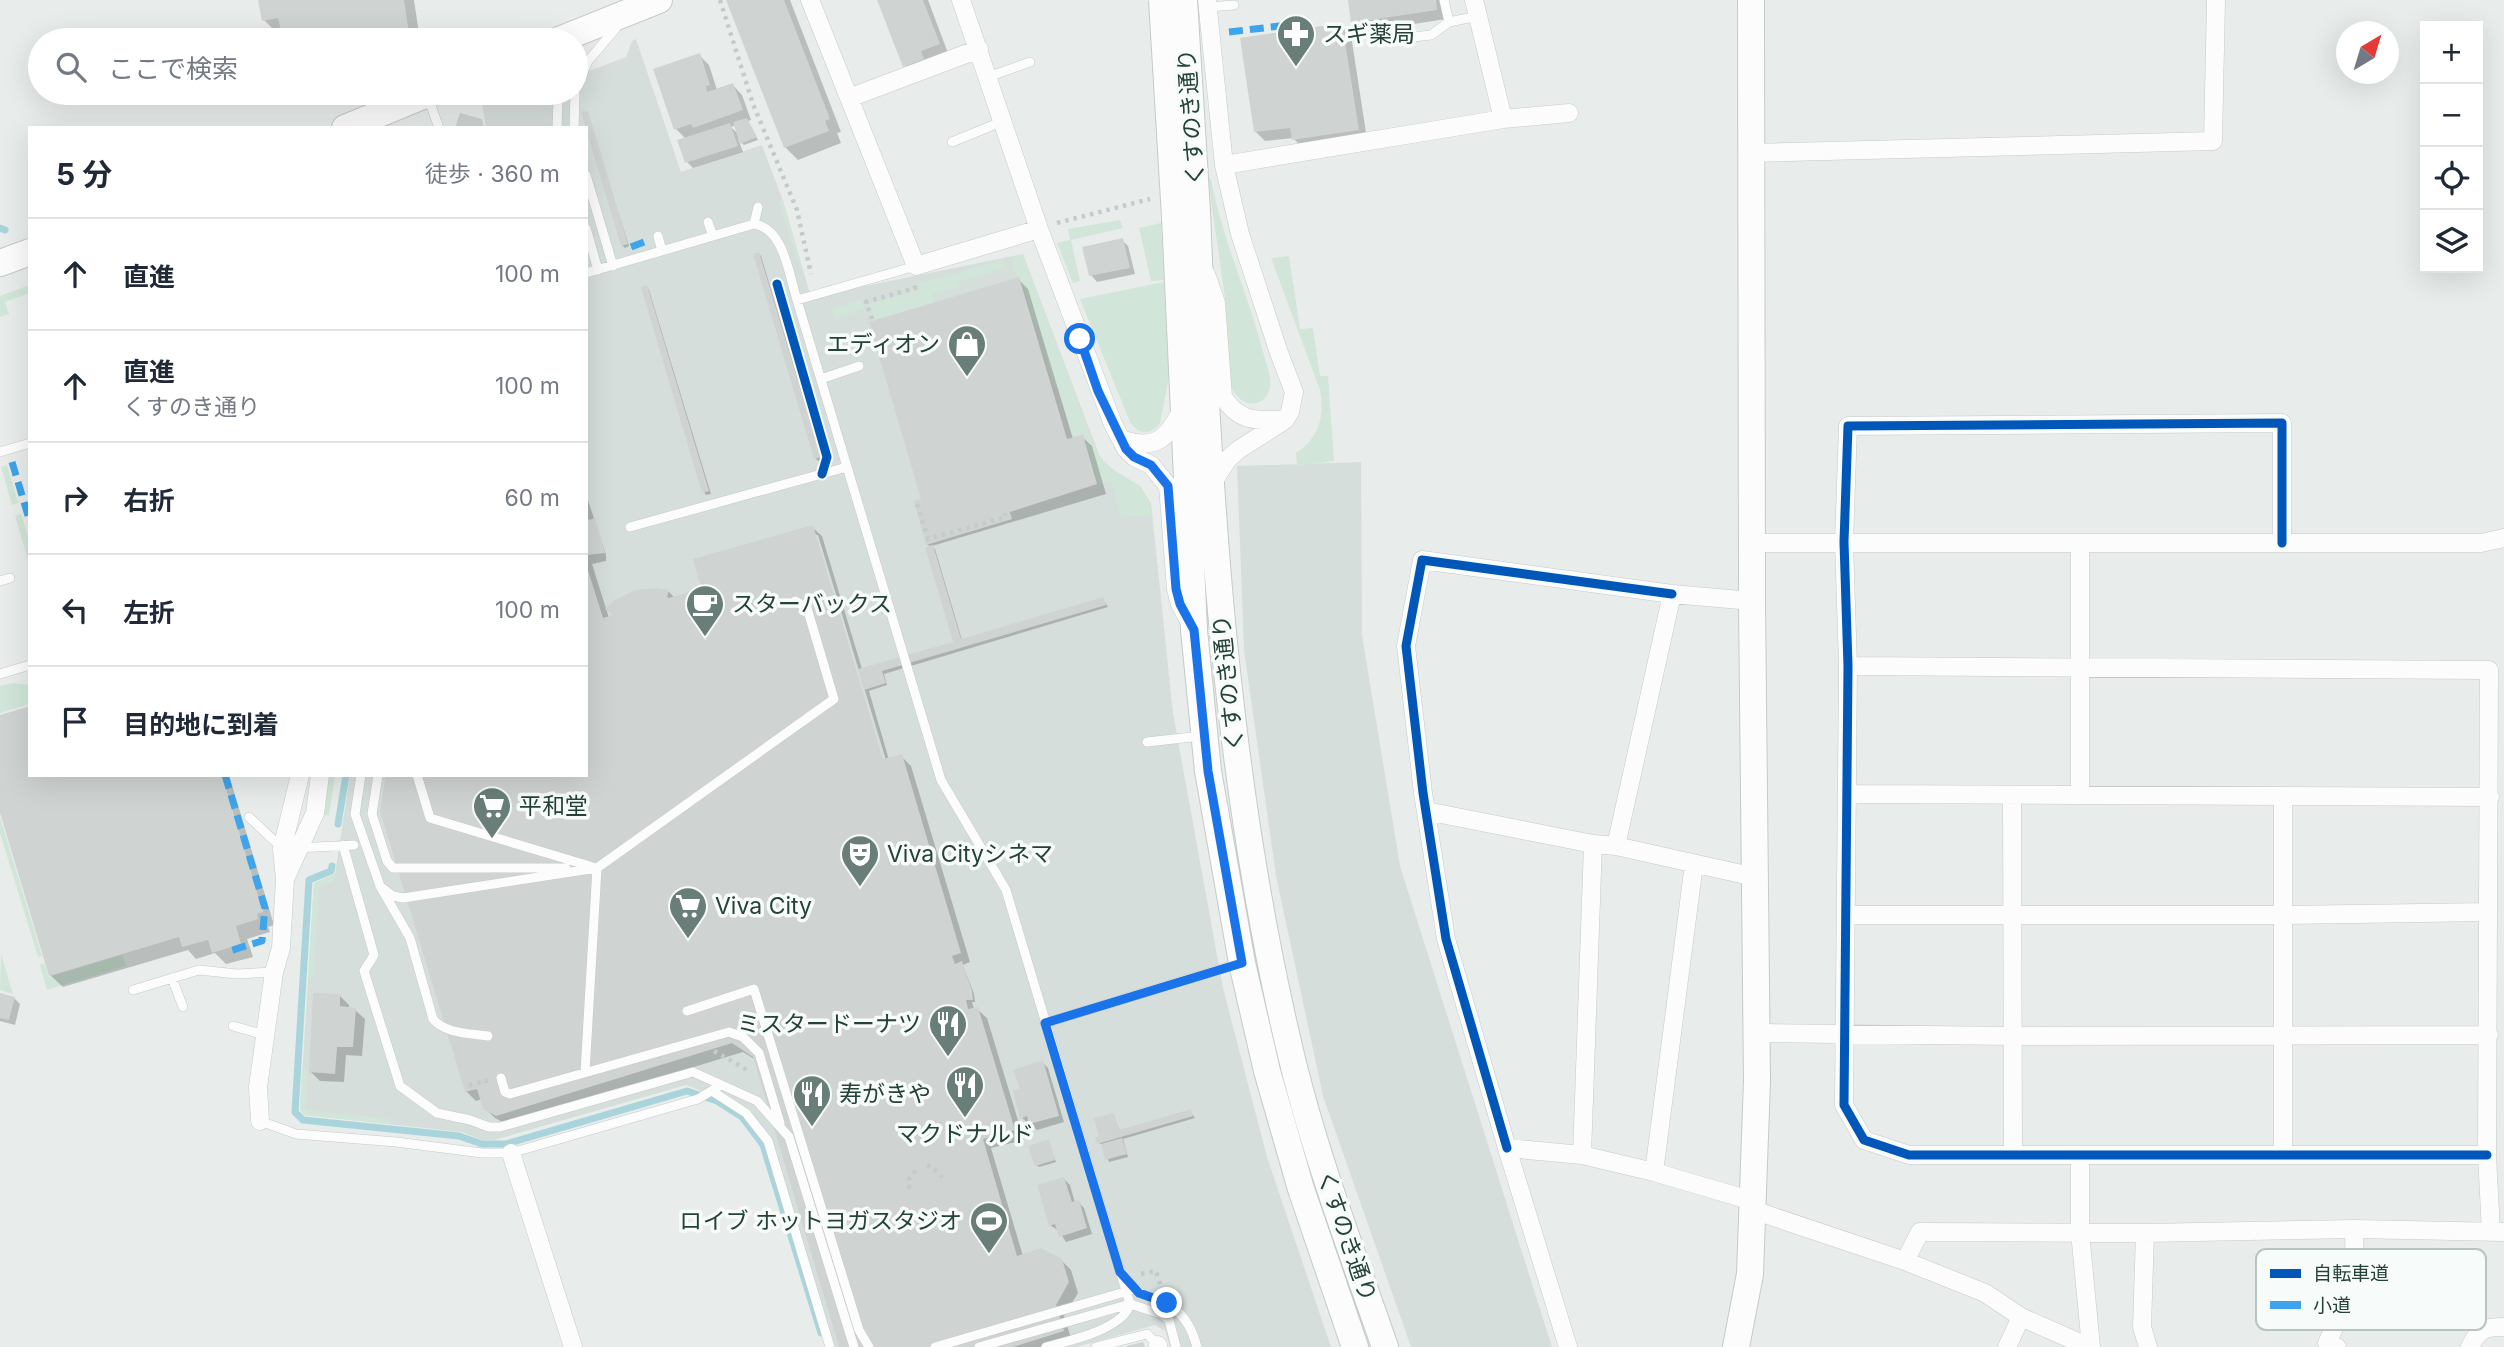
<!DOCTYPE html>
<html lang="ja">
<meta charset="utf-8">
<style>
:root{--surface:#fff;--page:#f2f2f3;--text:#1f2937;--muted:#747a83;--line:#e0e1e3}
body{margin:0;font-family:Inter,"Noto Sans JP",sans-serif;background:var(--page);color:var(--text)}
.controls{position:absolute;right:21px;top:21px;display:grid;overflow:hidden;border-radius:0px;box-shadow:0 7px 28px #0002}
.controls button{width:63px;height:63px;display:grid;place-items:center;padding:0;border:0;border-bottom:2px solid var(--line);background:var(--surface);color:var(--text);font:35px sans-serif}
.compass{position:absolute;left:2336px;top:21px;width:63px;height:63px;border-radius:50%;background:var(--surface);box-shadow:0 7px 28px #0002;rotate:38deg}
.stop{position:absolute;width:21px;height:21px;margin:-16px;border:5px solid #1a73e8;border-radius:50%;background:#fff}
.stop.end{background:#1a73e8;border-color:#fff;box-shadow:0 2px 7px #0008}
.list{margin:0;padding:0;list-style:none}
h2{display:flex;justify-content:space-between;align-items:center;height:91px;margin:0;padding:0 28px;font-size:30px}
h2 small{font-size:23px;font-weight:400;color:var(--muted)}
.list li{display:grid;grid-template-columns:46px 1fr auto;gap:21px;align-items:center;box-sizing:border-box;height:112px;padding:0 28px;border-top:2px solid var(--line)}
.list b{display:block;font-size:26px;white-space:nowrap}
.list p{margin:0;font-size:23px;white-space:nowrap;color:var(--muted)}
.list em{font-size:23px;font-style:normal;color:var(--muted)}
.icon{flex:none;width:38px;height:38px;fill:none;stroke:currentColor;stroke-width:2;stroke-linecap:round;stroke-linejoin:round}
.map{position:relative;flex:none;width:2504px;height:1347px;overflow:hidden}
.search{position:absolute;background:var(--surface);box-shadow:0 7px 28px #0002;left:28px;top:28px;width:560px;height:77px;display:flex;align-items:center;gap:18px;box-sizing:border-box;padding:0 24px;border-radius:38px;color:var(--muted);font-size:26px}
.panel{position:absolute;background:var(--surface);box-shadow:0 7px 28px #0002;left:28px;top:126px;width:560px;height:651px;border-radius:0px}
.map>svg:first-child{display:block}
.built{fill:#d6dedb}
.green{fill:#d1e6d8}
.shadow{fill:#0003;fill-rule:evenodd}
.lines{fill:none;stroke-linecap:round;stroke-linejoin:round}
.stream{stroke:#a9d4db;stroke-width:7}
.building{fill:#cfd4d2}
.lane-casing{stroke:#c5cac8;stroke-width:10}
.street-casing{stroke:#c5cac8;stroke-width:19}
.secondary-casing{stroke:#c3cbc8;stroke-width:28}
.path{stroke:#c3ccca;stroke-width:4.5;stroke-dasharray:3.5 5;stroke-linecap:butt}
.lane{stroke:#fcfcfc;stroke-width:9}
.street{stroke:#fcfcfc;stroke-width:18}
.secondary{stroke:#fcfcfc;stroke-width:26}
.secondary-bridge-casing{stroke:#c3cbc8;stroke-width:28;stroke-linecap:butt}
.secondary-bridge{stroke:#fcfcfc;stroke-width:26}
.quiet{stroke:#3ea4ec;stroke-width:7;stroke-dasharray:14 7;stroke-linecap:butt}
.cycleway-casing{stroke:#f7fbf9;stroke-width:13}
.cycleway{stroke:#0057b8;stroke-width:9}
.route{stroke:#1a73e8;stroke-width:9}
.labels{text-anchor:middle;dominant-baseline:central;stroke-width:7;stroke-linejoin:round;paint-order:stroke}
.poi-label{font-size:23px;fill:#24423a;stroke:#f7fbf9;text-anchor:start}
.street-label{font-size:23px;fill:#24423a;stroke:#f7fbf9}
.key{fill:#f7fbf9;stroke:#b8c4c0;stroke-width:2}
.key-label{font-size:19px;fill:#24423a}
</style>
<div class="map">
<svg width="2504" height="1347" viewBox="0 0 2504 1347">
<rect width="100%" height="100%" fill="#e8edeb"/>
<path class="built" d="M636 39 681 172 762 145 782 198 811 297 1023 254 1100 457 1114 471 1140 486 1151 503 1173 713 1223 988 1267 1157 1331 1347H1170L1165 1331 1155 1325 1077 1347H834L771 1139 749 1110 686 1085 494 1140H482L462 1132 304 1115 300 1109 314 883 335 874 350 775H586V128H486L482 103 506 93H576V76L626 57 632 41Z
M1361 462 1362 635 1400 866 1552 1347H1411L1323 1096 1276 876 1244 650 1237 466Z"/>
<path class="green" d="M1208 179H1211C1221 234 1245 287 1260 341 1263 353 1268 366 1270 378 1274 406 1242 414 1231 386L1225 298Z
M783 200 803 270 801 271 779 201Z
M1120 220 1123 228 1071 240 1080 281 1073 283 1057 243 1070 240 1068 229Z
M1161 223 1164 280 1151 281 1139 228Z
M1023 254 1062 360 1058 362 1063 361 1095 448C1113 483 1148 474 1152 515L1123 517 1121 515 1111 481 1099 485 1084 433 1073 436 1058 387H1054L1037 322H1034L1020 277H1017L1012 257Z
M1289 256 1300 329 1313 328 1320 376H1328L1334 461 1297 466 1296 453C1319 438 1325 416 1320 390L1271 258Z
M1004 259 1006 268 959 282 960 286 933 294 935 302 875 320 869 304 919 290 918 284Z
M1164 282 1169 376 1160 424C1150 435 1139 435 1130 422L1080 299Z
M30 285V293L5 302 9 314 0 317V296Z
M861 300 864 309 835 318 832 309Z
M7 465 18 503 12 505 1 467Z
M21 514 30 543 29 563 15 516Z
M13 683 30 685V704L0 713V686Z
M327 775H335L329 816 324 815 322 811Z
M0 817 42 956 38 957 0 833Z
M335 874 334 881 319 887 313 978H308L314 883Z
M1 954 13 994 0 990Z
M122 955 126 966 47 990 40 965 44 963 49 977Z
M302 1069 307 1071 305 1110 389 1119 391 1124 304 1115 300 1109Z"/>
<path class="shadow" d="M260 0H414L420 40H284L283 32 277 33 264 20Z
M732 0H790L841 132 837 133 841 143 798 160 785 147Z
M879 0H928L948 53 914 76 905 66Z
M1349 0H1443L1446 19 1362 32 1353 23Z
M1342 25 1351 35 1367 139 1303 148 1293 138 1265 141 1256 132Z
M699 55 709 65 717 90 733 85 742 95 751 120 748 121 758 140 744 145 738 139 743 152 693 168 687 162 680 142 686 139 676 129ZM736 125 739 135 731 127Z
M301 93H403L367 108 357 98 325 104 316 96 306 98Z
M587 113 629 246 625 248 622 245Z
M1122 240 1128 246 1135 274 1097 282 1091 275Z
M759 254 761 256 822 460 818 461 815 458Z
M1018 279 1028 289 1073 439 1082 437 1092 446 1106 494 932 546 935 549 962 640 1103 599 1108 607 884 674 887 685 869 691 889 760 901 756 911 766 970 962 963 965 974 994 975 1002H972L974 1009H977L987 1018 1024 1140 991 1148 1023 1256 1061 1260 1071 1270 1078 1293 1064 1316 1072 1341 1051 1347H841L756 1060 743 1052 506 1124 495 1118 485 1108 482 1099 476 1101 466 1091 586 775V494L606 555V561L592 564 609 618 657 589 669 592 675 598 704 589 812 527 822 536 862 669 955 643 931 547 927 544 923 500ZM814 535H818L888 767 884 768Z
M647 287 649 290 711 494 706 495 704 492Z
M0 716 30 775H229L274 925 268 927 270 932 247 939 253 957 226 964 215 953 196 959 188 950 63 987 50 975 0 807Z
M0 995 14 998 20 1004 15 1025 0 1021Z
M340 996 349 1005V1009L355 1010 365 1019 362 1056 346 1055 344 1082 320 1081 310 1071Z
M1042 1062 1048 1068 1064 1122 1037 1130 1022 1118V1090Z
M1190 1111 1195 1118 1123 1139 1128 1157 1109 1162 1103 1145 1099 1143 1113 1115 1120 1131Z
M1048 1141 1056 1162 1039 1167 1037 1165Z
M1064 1179 1070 1185 1075 1203 1078 1202 1084 1208 1092 1234 1066 1242 1059 1231 1050 1225Z"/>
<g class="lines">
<path class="stream" d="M0 228 5 230
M338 824 346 775
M332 866 331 871 309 880 295 1112 303 1120 459 1136 482 1144H506L687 1091 717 1101 742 1117 763 1145 821 1333"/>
</g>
<path class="building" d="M258 0H404L410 40H283L278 18 262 21Z
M726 0H784L830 119 825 121 829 131 784 148Z
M877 0H923L940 44 921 51 924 59 903 67Z
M1348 0H1436L1437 10 1351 23Z
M1342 23 1359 130 1292 140 1290 128 1254 132 1240 38Z
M700 53 710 85 706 86 707 92 733 83 743 110 693 128 691 124 674 130 653 69Z
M588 111 628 244 621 246 581 112Z
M460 113 482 119 484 128H455Z
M747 118 757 137 740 144 733 122Z
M730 123 738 146 685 163 677 140Z
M1123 238 1130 268 1089 276 1082 247Z
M759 252 821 457 814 459 753 254Z
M1019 277 1067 439 1083 435 1097 484 1010 512 1012 519 926 545 914 501 921 499 869 322Z
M647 285 709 491 702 493 641 287Z
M586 515 589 520 595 518 605 553 586 555Z
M813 525 883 759 902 754 961 953 952 956 955 964 962 961 972 991 973 1000H966L968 1009 978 1007 1015 1130 983 1139 1017 1256 1041 1248 1062 1259 1069 1282 1056 1305 1064 1331 1013 1347H839L753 1057 732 1043 496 1116 483 1109 477 1089 465 1092 380 811 386 775H586V564L603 618 613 615 605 609 614 600 636 590 657 588 669 590 667 597 669 598 701 588 693 559Z
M933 545 961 639 1103 597 1106 605 882 671 886 683 864 690 858 669 953 642 925 547Z
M30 706V775H222L263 912 257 914 258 919 236 926 241 944 212 953 208 940 182 947 179 937 49 976 0 813V715Z
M0 993 15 997 9 1020 0 1018Z
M313 993 340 994V1006L356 1008 353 1047H337L335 1074 309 1072Z
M1043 1060 1059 1116 1029 1124 1027 1116 1020 1119 1013 1091 1020 1089 1013 1070Z
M1191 1109 1193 1116 1097 1144 1095 1137 1099 1136 1094 1118 1114 1113 1119 1130Z
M1122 1138 1127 1154 1105 1160 1101 1144Z
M1049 1139 1055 1160 1035 1166 1028 1146Z
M1064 1177 1072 1202 1079 1200 1087 1228 1059 1237 1055 1224 1049 1226 1037 1185Z
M1143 1342 1145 1347H1127V1346Z"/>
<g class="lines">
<defs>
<path id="lane" d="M1444 0 1449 22
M1208 7 1234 5
M1378 41 1431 35 1449 22 1478 16
M988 77 1030 62
M576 89 588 61 616 28
M555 93 558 100 557 128
M428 97 439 128
M574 128 575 93
M952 142 1001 122
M586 175 613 266
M708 222 713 236
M754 224 758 207
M586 228 598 270
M658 236 662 251
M586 273 754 224C784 228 789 275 797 300L941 780 1006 890 1130 1304 1161 1314 1169 1320 1176 1347
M797 300 916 266
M821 379 859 366
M0 452 30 443
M630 527 847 467
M0 581 10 578
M0 674 30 665
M1147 742 1201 736
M361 775 355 814 380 886 410 938 433 1019C445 1034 470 1033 488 1036
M378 775 372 814 387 861 393 868H566
M417 775 430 818 593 867
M249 817 283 849
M343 845 374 955 364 971 400 1086 437 1113 470 1120 489 1127H500L693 1072 757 1101 789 1137 854 1347
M297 848 354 845
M380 886 393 896 403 898 597 868 834 699 807 608 795 601
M172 978 183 1007
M133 990 199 970 237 974 274 972
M687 1011 754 989 859 1330 869 1347
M1045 1023 1240 963
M233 1026 265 1035
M585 1072 597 868
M501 1078 505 1092 510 1094 729 1032 743 1037 759 1053 780 1123
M712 1091 746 1113 768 1141 830 1347
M260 1121 296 1134 396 1142 482 1153H511L698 1099 721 1085
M1133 1286C1141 1296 1152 1297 1163 1302 1182 1310 1192 1328 1197 1347
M935 1347 1135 1289
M979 1347 1130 1304
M1046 1347C1068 1341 1124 1329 1130 1304
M1096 1347 1147 1334 1158 1345"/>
<path id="street" d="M810 0 916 266 1039 229
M961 0 1039 229 1113 424 1126 449 1134 457 1151 465 1168 486 1176 589 1180 604 1189 621
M1207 0 1224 165 1240 234 1279 353 1294 392 1290 412 1285 420 1238 450 1228 459 1212 484
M849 98 979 49
M1503 119 1569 113
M1751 153 2213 141 2216 0
M1224 165 1503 119 1474 0
M1206 274 1216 303 1223 397C1240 423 1256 420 1285 420
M1121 439C1156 451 1167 439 1183 408
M1754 543H2481L2504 538
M2080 543V795
M2282 543V423L1848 426 1844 542 1848 666 1844 1105 1864 1140 1909 1155H2487
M1848 666 2489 670 2487 1155 2491 1232
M1847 794 2490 797
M2012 796 2013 1154
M2283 796V1154
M1426 811 1593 844
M1616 846 1672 594 1752 601
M285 879 315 813 320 775
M1846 915H2283L2488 912
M1756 1033 2012 1036 2489 1035
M260 1121 258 1087 274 972 281 948 285 879 282 849 300 775
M1507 1148 1446 939 1423 793 1406 646 1422 560 1672 594
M511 1153 573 1347
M2080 1155V1232L2091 1347
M1654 1172 1694 864
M1753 1201 1654 1172 1582 1155 1593 844 1616 846 1755 877
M1753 1210 1905 1261
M2145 1233 2142 1327 2148 1347
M2021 1317 2089 1347
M1158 1345V1347
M1568 1347 1507 1148 1582 1155
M2007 1347 2021 1317 1985 1293 1905 1261 1920 1232 2145 1233 2354 1229 2504 1232
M2337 1347 2327 1343 2355 1283 2354 1229
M2470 1347C2478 1329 2485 1327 2504 1327"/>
<path id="secondary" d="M559 40 659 0
M345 128 430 93
M1197 211C1208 494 1225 783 1292 1059 1316 1157 1352 1252 1385 1347
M1175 217 1194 630 1208 771 1242 963 1267 1071 1301 1189 1355 1347
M0 263 30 252
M1736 1347 1750 1274 1757 1081 1752 601 1751 0"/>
</defs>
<use href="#lane" class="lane-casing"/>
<use href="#street" class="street-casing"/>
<use href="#secondary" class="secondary-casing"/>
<path class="path" d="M720 0 753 104 797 210 811 274
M1057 223 1150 199
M872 319 866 302 915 288 914 283
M917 504 928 539 1006 517 1005 513
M714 1051 749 1071
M469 1085 486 1081V1083
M927 1165 939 1173 943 1179
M909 1189V1179L918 1168
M1141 1274 1156 1271 1161 1287"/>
<use href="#lane" class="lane"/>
<use href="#street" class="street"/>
<use href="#secondary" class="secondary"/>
<defs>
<path id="secondary-bridge" d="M1162 0 1175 217
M1184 0 1197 211"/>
</defs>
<use href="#secondary-bridge" class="secondary-bridge-casing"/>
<use href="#secondary-bridge" class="secondary-bridge"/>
<path class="quiet" d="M1229 32 1297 24V30
M392 128V127
M631 247 644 242
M12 462 30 522
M225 775 265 908 262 941 226 952"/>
<defs>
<path id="cycleway" d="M777 284 827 457 822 474
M2282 543V423L1848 426 1844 542 1848 666 1844 1105 1864 1140 1909 1155H2487
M1507 1148 1446 939 1423 793 1406 646 1422 560 1672 594"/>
</defs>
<use href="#cycleway" class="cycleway-casing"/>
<use href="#cycleway" class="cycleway"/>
</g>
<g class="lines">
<path class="route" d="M1080 339 1098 391 1126 449 1134 457 1151 465 1168 486 1176 589 1180 604 1194 630 1208 771 1242 963 1045 1023 1120 1272 1139 1293 1167 1303"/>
</g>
<defs>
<symbol id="pharmacy-pin" viewBox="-11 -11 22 30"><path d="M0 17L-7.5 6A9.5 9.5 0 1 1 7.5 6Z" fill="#697e78" stroke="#f7fbf9"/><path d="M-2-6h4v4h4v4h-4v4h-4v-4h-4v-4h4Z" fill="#fff"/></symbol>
<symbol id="shop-pin" viewBox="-11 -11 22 30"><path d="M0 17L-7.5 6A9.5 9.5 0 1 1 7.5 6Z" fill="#697e78" stroke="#f7fbf9"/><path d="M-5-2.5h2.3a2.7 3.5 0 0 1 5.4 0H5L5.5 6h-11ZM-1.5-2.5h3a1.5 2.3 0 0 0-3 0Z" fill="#fff"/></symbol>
<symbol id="cafe-pin" viewBox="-11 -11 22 30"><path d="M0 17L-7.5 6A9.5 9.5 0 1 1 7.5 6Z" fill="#697e78" stroke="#f7fbf9"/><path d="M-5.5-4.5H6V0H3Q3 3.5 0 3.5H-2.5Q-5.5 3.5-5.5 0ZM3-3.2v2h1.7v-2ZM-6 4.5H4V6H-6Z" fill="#fff"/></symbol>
<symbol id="supermarket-pin" viewBox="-11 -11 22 30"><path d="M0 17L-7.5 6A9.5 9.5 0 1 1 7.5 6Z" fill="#697e78" stroke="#f7fbf9"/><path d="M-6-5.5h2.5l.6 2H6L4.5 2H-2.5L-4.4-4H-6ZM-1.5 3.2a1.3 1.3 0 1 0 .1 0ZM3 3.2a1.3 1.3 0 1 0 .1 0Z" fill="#fff"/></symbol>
<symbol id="theatre-pin" viewBox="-11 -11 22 30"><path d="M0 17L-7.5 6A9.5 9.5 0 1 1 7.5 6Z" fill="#697e78" stroke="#f7fbf9"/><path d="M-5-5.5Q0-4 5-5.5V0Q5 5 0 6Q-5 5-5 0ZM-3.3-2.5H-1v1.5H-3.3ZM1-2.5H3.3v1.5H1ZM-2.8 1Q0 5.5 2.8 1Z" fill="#fff"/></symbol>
<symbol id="restaurant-pin" viewBox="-11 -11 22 30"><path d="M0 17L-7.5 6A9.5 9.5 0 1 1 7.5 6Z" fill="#697e78" stroke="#f7fbf9"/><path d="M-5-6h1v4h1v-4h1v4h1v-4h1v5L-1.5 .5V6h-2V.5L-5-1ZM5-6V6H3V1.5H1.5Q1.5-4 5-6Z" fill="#fff"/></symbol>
<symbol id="stadium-pin" viewBox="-11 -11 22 30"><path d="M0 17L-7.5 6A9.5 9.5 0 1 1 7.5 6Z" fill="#697e78" stroke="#f7fbf9"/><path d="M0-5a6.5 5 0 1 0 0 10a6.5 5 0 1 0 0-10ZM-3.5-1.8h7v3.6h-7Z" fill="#fff"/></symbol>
</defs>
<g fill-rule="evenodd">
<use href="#pharmacy-pin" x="1274" y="12" width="44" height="60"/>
<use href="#shop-pin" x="945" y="322" width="44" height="60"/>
<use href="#cafe-pin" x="683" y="582" width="44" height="60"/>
<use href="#supermarket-pin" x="470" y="784" width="44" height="60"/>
<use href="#theatre-pin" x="838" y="832" width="44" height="60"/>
<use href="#supermarket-pin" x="666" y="884" width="44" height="60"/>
<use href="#restaurant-pin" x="926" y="1002" width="44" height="60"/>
<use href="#restaurant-pin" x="943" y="1063" width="44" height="60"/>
<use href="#restaurant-pin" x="790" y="1072" width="44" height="60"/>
<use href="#stadium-pin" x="967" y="1199" width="44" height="60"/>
</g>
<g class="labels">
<g class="poi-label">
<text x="1323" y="34">スギ薬局</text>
<text x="940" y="344" text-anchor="end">エディオン</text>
<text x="732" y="604">スターバックス</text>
<text x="519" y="806">平和堂</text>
<text x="887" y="854">Viva Cityシネマ</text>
<text x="715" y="906">Viva City</text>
<text x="921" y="1024" text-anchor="end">ミスタードーナツ</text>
<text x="839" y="1094">寿がきや</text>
<text x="965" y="1134" text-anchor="middle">マクドナルド</text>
<text x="962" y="1221" text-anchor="end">ロイブ ホットヨガスタジオ</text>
</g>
<g class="street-label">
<text transform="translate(1191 117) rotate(-94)">くすのき通り</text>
<text transform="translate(1228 683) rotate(-96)">くすのき通り</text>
<text transform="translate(1347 1236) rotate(71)">くすのき通り</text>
</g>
</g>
<rect x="2256" y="1249" width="230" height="81" rx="10" class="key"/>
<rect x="2270" y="1269" width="31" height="9" fill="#0057b8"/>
<rect x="2270" y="1301" width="31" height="8" fill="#3ea4ec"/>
<g class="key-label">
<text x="2313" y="1280">自転車道</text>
<text x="2313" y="1312">小道</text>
</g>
</svg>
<div class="controls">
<button>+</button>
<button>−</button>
<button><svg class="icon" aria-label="locate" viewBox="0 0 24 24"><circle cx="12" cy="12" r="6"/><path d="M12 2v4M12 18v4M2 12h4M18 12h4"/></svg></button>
<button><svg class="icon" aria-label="layers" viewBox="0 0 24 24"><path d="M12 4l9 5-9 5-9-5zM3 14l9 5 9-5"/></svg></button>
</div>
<svg class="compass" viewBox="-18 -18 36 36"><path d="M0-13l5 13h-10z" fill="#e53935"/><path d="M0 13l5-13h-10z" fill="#747a83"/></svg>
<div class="stop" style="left:1080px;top:339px"></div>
<div class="stop end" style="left:1167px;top:1303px"></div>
<div class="search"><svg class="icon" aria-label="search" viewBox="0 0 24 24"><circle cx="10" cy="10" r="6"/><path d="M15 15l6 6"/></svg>ここで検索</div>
<section class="panel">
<h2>5 分<small>徒歩 · 360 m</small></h2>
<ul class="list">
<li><svg class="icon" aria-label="ahead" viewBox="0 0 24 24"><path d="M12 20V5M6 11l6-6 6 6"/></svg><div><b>直進</b></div><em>100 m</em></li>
<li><svg class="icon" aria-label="ahead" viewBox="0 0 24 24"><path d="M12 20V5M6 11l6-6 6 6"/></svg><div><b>直進</b><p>くすのき通り</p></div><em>100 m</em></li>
<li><svg class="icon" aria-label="right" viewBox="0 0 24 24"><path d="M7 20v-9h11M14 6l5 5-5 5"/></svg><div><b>右折</b></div><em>60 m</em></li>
<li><svg class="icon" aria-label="left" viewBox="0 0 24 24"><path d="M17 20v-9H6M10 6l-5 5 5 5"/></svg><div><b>左折</b></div><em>100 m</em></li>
<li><svg class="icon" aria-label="arrive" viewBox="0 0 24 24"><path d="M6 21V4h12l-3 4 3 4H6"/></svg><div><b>目的地に到着</b></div></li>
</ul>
</section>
</div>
